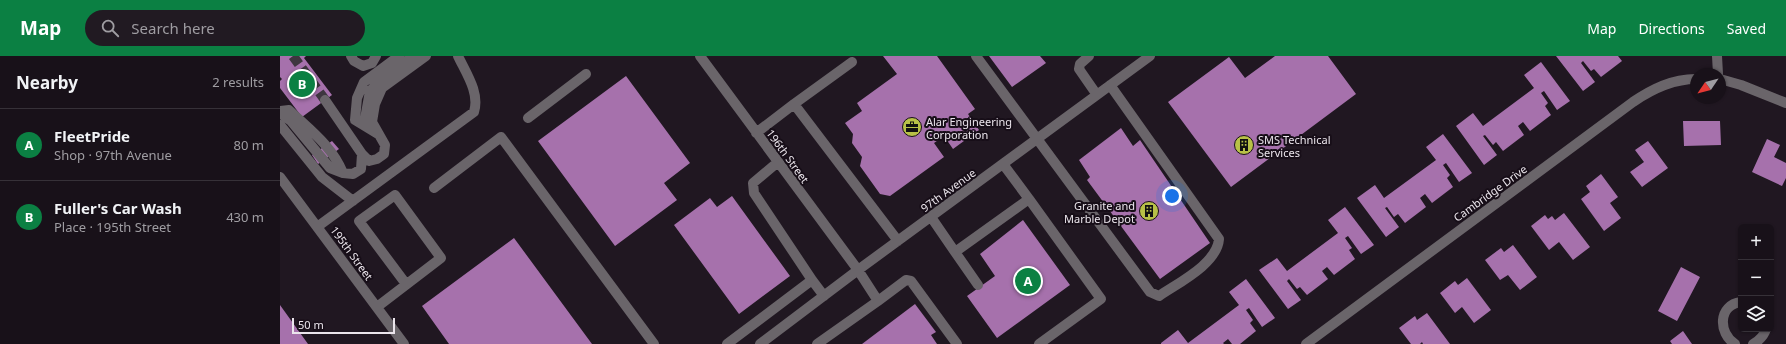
<!DOCTYPE html>
<meta charset="utf-8">
<style>
:root{--surface:#181119;--page:#211a22;--text:#f1f3f6;--muted:#9f9da2;--line:#363138;--accent:#0b8043}
body{margin:0;font-family:"Noto Sans",sans-serif;background:var(--page);color:var(--text)}
.controls{position:absolute;right:12px;bottom:12px;display:grid;overflow:hidden;border-radius:6px;box-shadow:0 1px 3px #0004}
.controls button{width:36px;height:36px;display:grid;place-items:center;padding:0;border:0;border-bottom:1px solid var(--line);background:var(--surface);color:var(--text);font:20px sans-serif}
.compass{position:absolute;left:1410px;top:12px;width:36px;height:36px;border-radius:50%;background:var(--surface);box-shadow:0 1px 3px #0004;rotate:235deg}
.scale{position:absolute;left:12px;bottom:10px;width:103px;box-sizing:border-box;padding-left:4px;border:2px solid #ebe5ec;border-top:0;font-size:11px;line-height:14px;white-space:nowrap;color:#ebe5ec;-webkit-text-stroke:3px #170e18;paint-order:stroke}
.you{position:absolute;left:892px;top:140px;width:14px;height:14px;margin:-10px;border:3px solid #fff;border-radius:50%;background:#1a73e8;box-shadow:0 0 0 6px #1a73e833}
.badge{display:grid;place-items:center;width:26px;height:26px;border-radius:50%;background:var(--accent);color:#fff;font-size:13px;font-weight:700}
.pin{position:absolute;translate:-50% -50%;border:2px solid #fff;box-shadow:0 1px 4px #0006}
.list{margin:0;padding:0;list-style:none}
h2{display:flex;justify-content:space-between;align-items:center;height:52px;margin:0;padding:0 16px;font-size:17px}
h2 small{font-size:13px;font-weight:400;color:var(--muted)}
.list li{display:grid;grid-template-columns:26px 1fr auto;gap:12px;align-items:center;box-sizing:border-box;height:72px;padding:0 16px;border-top:1px solid var(--line)}
.list b{display:block;font-size:15px;white-space:nowrap}
.list p{margin:0;font-size:13px;white-space:nowrap;color:var(--muted)}
.list em{font-size:13px;font-style:normal;color:var(--muted)}
.icon{flex:none;width:22px;height:22px;fill:none;stroke:currentColor;stroke-width:2;stroke-linecap:round;stroke-linejoin:round}
.map{position:relative;flex:none;width:1506px;height:288px;overflow:hidden}
header{display:flex;align-items:center;gap:24px;box-sizing:border-box;height:56px;padding:0 20px;background:var(--accent);color:#fff}
header strong{font-size:19px}
nav{display:flex;gap:22px;margin-inline-start:auto;font-size:14px}
.search{width:280px;height:36px;background:var(--page);display:flex;align-items:center;gap:10px;box-sizing:border-box;padding:0 14px;border-radius:22px;color:var(--muted);font-size:15px}
main{display:flex}
aside{flex:1;background:var(--surface)}
.map>svg:first-child{display:block}
.building{fill:#a671ac}
.lines{fill:none;stroke-linecap:round;stroke-linejoin:round}
.minor-tunnel{stroke:#3e363f;stroke-width:10;stroke-dasharray:10 5;stroke-linecap:butt}
.minor{stroke:#6a656a;stroke-width:10}
.labels{text-anchor:middle;dominant-baseline:central;stroke-width:4;stroke-linejoin:round;paint-order:stroke}
.poi-label{font-size:11px;fill:#ebe5ec;stroke:#170e18;text-anchor:start}
.street-label{font-size:11px;fill:#ebe5ec;stroke:#170e18}
</style>
<header>
<strong>Map</strong>
<div class="search"><svg class="icon" aria-label="search" viewBox="0 0 24 24"><circle cx="10" cy="10" r="6"/><path d="M15 15l6 6"/></svg>Search here</div>
<nav><a>Map</a><a>Directions</a><a>Saved</a></nav>
</header>
<main>
<aside>
<h2>Nearby<small>2 results</small></h2>
<ul class="list">
<li><span class="badge">A</span><div><b>FleetPride</b><p>Shop · 97th Avenue</p></div><em>80 m</em></li>
<li><span class="badge">B</span><div><b>Fuller's Car Wash</b><p>Place · 195th Street</p></div><em>430 m</em></li>
</ul>
</aside>
<div class="map">
<svg width="1506" height="288" viewBox="0 0 1506 288">
<rect width="100%" height="100%" fill="#201721"/>
<path class="building" d="M0 0H26L24 2 52 39 22 61 0 32V25L2 23 0 21Z
M603 0H657L695 53 688 58 699 74 673 93 664 80 654 87 664 101 610 140 600 138 580 110 582 101 572 87 573 78 565 67 582 55 577 47 617 18Z
M709 0H760L766 7 732 31Z
M995 0H1048L1076 38 951 131 888 46 949 1 965 22Z
M1276 0H1338L1342 5 1321 21 1314 13 1311 15 1303 5 1301 7 1315 26 1303 35Z
M1261 6 1290 45 1277 54 1264 35 1261 37 1268 47 1265 50 1271 59 1250 75 1243 66 1238 70 1244 79 1223 95 1216 86 1213 89 1205 79 1203 80 1217 99 1204 109 1176 70 1193 57 1203 70 1254 32 1244 19Z
M346 20 410 107 384 127 397 144 335 190 258 85Z
M1403 65H1440L1441 89 1404 90Z
M841 72 853 90 860 84 930 187 880 223 807 124 810 121 799 104Z
M1163 78 1192 117 1179 126 1166 107 1163 109 1170 119 1167 122 1173 131 1152 147 1145 138 1140 142 1146 151 1125 167 1118 158 1114 161 1107 151 1105 152 1119 171 1106 181 1077 142 1095 129 1104 142 1156 104 1146 91Z
M1487 83 1500 89 1494 101 1506 107V122L1502 130 1472 116Z
M52 85 59 93 38 108 32 99Z
M1368 85 1388 112 1362 131 1350 116 1364 106 1355 94Z
M1321 118 1338 141 1330 147 1341 162 1324 175 1301 143 1310 136 1306 130Z
M452 140 510 220 459 258 394 169 430 142 437 151Z
M1065 151 1094 189 1081 198 1068 180 1065 182 1072 192 1069 194 1075 203 1054 219 1047 211 1042 215 1048 223 1027 239 1020 231 1017 233 1009 223 1007 225 1021 244 1008 253 979 214 997 202 1007 215 1058 177 1048 164Z
M1284 157 1310 191 1293 204 1279 186 1269 194 1251 170 1265 159 1268 163 1272 160 1275 164Z
M743 164 790 229 717 282 687 240 715 220 700 198Z
M234 182 312 288H169L142 250Z
M1233 189 1257 221 1240 234 1228 219 1220 224 1205 204 1221 192 1224 196Z
M1401 211 1420 221 1397 265 1378 255Z
M1187 222 1211 254 1194 267 1182 251 1175 257 1160 237 1175 225 1178 229Z
M966 223 995 262 982 271 969 252 966 254 973 264 970 267 976 275 960 288H952L948 283 943 287 944 288H881V287L898 274 908 287 959 249 949 236Z
M635 248 656 276 651 279 657 288H582Z
M0 249 28 288H0Z
M1147 257 1170 288H1143L1142 286 1140 288H1131L1119 272 1135 260 1137 264Z
M1403 275 1412 288H1392L1390 285Z"/>
<g class="lines">
<path class="minor-tunnel" d="M13 0 45 44"/>
<path class="minor" d="M71 0 74 5 83 10 92 7 96 0
M420 0 578 214 598 245 626 224 631 225 677 288
M696 0 870 236 879 240C898 227 937 208 939 183L830 29
M809 0 800 8 799 13 817 39
M1437 0 1438 18
M1440 23 1461 29 1506 47
M45 44 82 98 89 105 97 103 104 98 105 89 92 66 95 48 102 32 146 0
M514 48 572 6
M0 55 9 54C30 74 52 90 63 117
M0 57 11 65 50 112 63 117 73 118 81 113 82 98
M248 62 306 18
M0 69 42 121 73 145
M94 73 85 63 90 35 102 23 133 0
M476 77 514 48 618 185
M98 78 75 64 77 42 84 26 119 0
M498 106 473 127 474 137 532 224 544 240
M0 121 124 288
M154 132 221 81 374 288
M749 143 821 243 759 288
M651 161 675 196 749 143 723 108
M37 171 194 56C200 37 186 17 178 0
M675 196 698 229
M97 251 161 202 115 139 79 165 126 228
M447 288 532 224
M480 288 578 214 870 0
M537 288 598 245
M1026 288 1353 46C1372 33 1392 23 1416 23
M1455 288C1438 277 1438 249 1461 246
M1473 288C1480 284 1484 280 1486 273"/>
</g>
<defs>
<symbol id="office-disc" viewBox="-11 -11 22 22"><circle r="9.5" fill="#b8c147" stroke="#170e18"/><path d="M-6-3h4V-5.5h4V-3h4V5H-6ZM-1-4.5V-3h2v-1.5ZM-6 0V1H6V0Z" fill="#111"/></symbol>
<symbol id="building-disc" viewBox="-11 -11 22 22"><circle r="9.5" fill="#b8c147" stroke="#170e18"/><path d="M-4-6H4V6H1V3H-1V6H-4ZM-2.5-4.3h1.7v1.8h-1.7ZM.8-4.3h1.7v1.8H.8ZM-2.5-1h1.7V.8h-1.7ZM.8-1h1.7V.8H.8Z" fill="#111"/></symbol>
</defs>
<g fill-rule="evenodd">
<use href="#office-disc" x="621" y="60" width="22" height="22"/>
<use href="#building-disc" x="953" y="78" width="22" height="22"/>
<use href="#building-disc" x="858" y="144" width="22" height="22"/>
</g>
<g class="labels">
<g class="poi-label">
<text x="646" y="65">Alar Engineering<tspan x="646" dy="13">Corporation</tspan></text>
<text x="978" y="83">SMS Technical<tspan x="978" dy="13">Services</tspan></text>
<text x="855" y="149" text-anchor="end">Granite and<tspan x="855" dy="13">Marble Depot</tspan></text>
</g>
<g class="street-label">
<text transform="translate(508 100) rotate(54)">196th Street</text>
<text transform="translate(668 134) rotate(-36)">97th Avenue</text>
<text transform="translate(1210 137) rotate(-36)">Cambridge Drive</text>
<text transform="translate(72 197) rotate(54)">195th Street</text>
</g>
</g>
</svg>
<div class="controls">
<button>+</button>
<button>−</button>
<button><svg class="icon" aria-label="layers" viewBox="0 0 24 24"><path d="M12 4l9 5-9 5-9-5zM3 14l9 5 9-5"/></svg></button>
</div>
<svg class="compass" viewBox="-18 -18 36 36"><path d="M0-13l5 13h-10z" fill="#e53935"/><path d="M0 13l5-13h-10z" fill="#9f9da2"/></svg>
<div class="scale">50 m</div>
<div class="you"></div>
<div class="pin badge" style="left:748px;top:225px">A</div>
<div class="pin badge" style="left:22px;top:28px">B</div>
</div>
</main>
